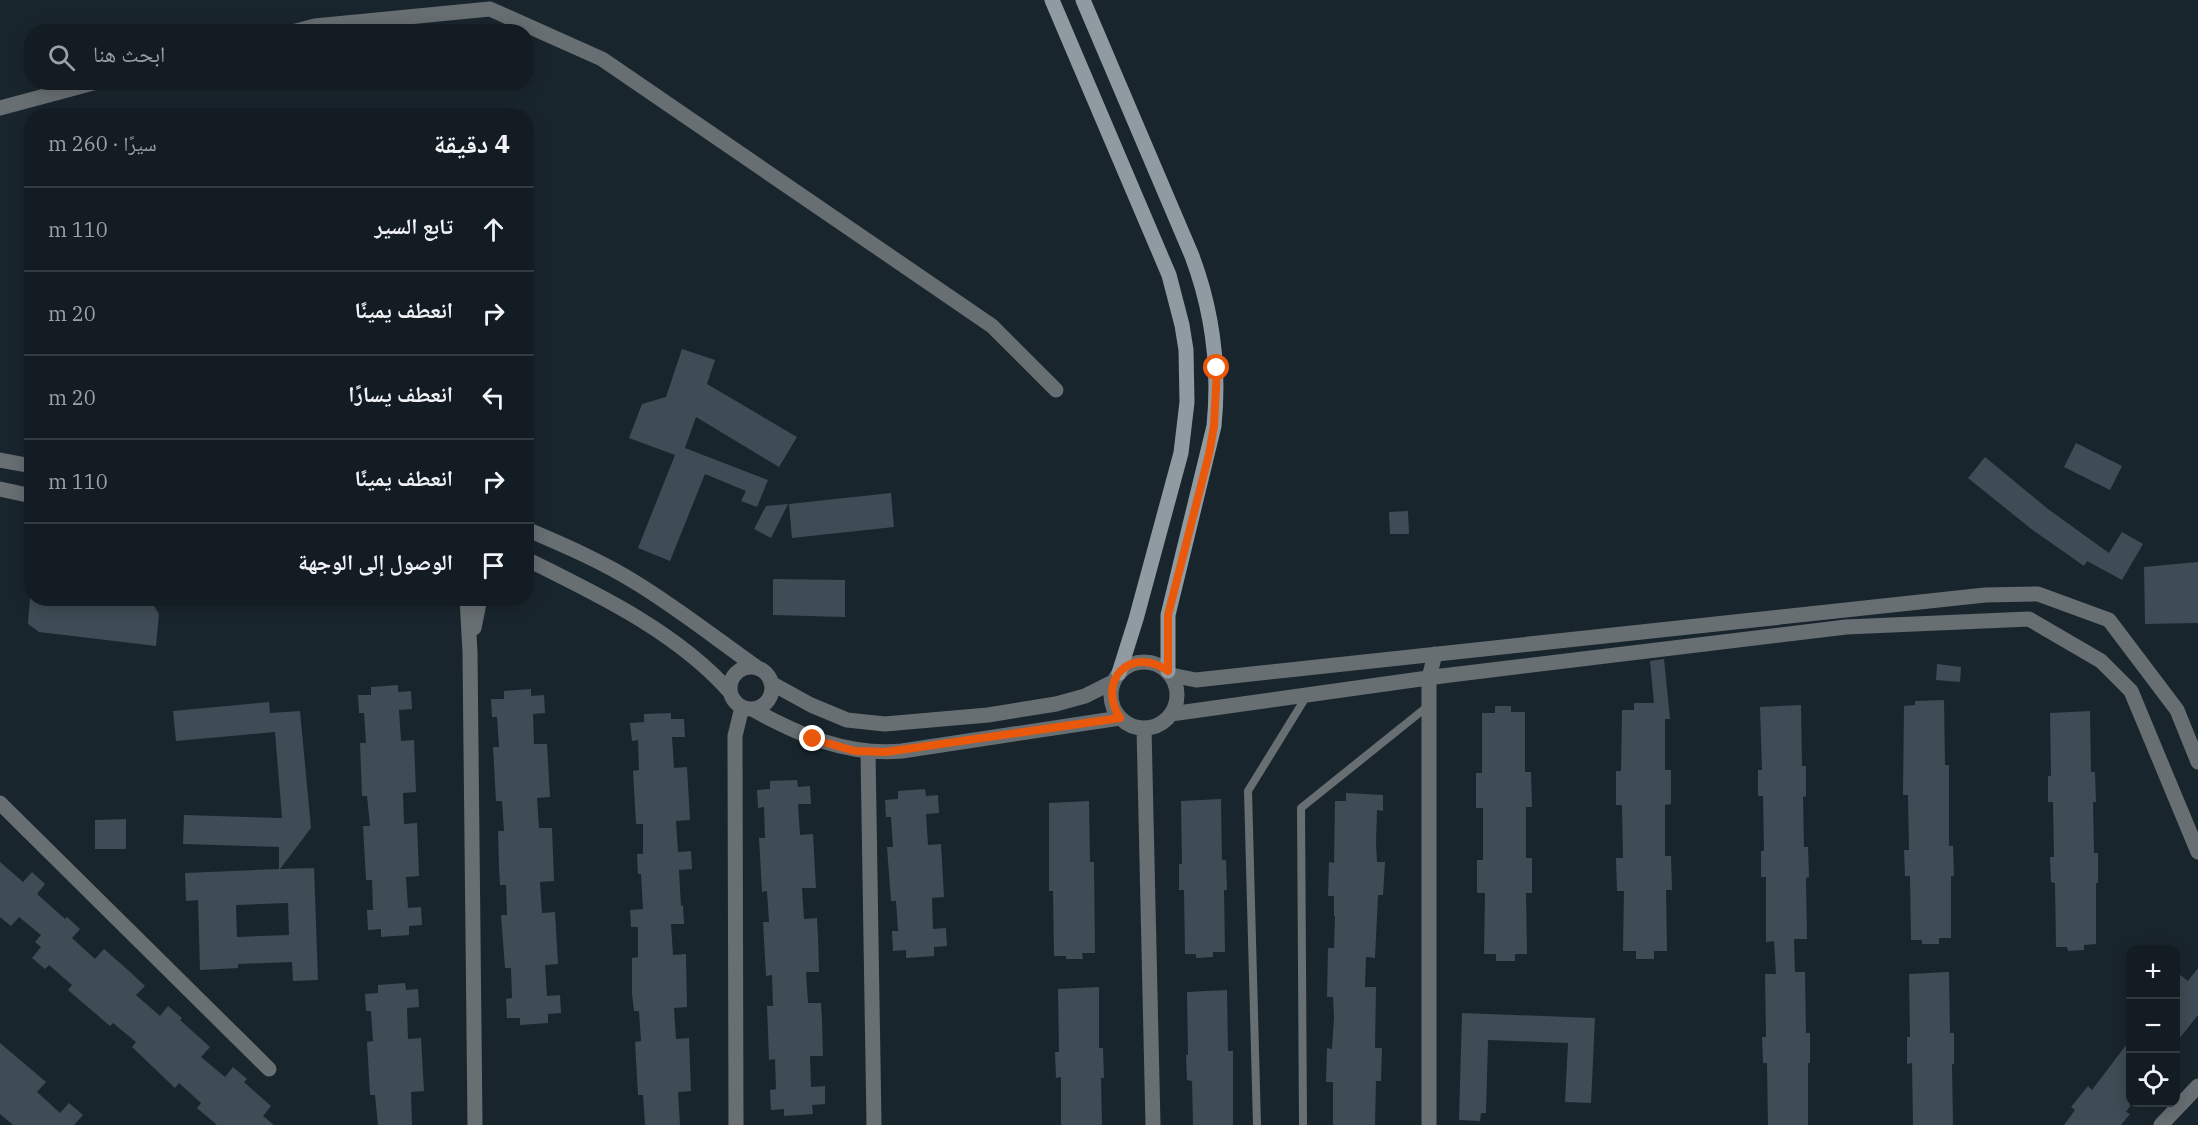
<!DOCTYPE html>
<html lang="ar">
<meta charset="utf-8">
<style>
:root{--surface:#131c22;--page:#1c252a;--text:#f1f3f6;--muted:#9da1a5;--line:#323a40}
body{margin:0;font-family:"IBM Plex Serif","Noto Naskh Arabic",serif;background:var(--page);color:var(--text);direction:rtl}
.controls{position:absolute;right:18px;bottom:18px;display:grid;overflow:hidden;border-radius:12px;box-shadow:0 3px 15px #0003}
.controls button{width:54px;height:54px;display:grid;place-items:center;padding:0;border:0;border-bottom:2px solid var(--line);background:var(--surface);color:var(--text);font:30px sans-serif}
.stop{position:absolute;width:18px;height:18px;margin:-14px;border:4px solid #ea580c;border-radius:50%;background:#fff}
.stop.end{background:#ea580c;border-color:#fff;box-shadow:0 2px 6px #0008}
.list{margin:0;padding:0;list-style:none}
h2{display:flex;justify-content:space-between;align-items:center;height:78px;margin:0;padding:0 24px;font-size:26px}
h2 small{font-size:20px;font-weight:400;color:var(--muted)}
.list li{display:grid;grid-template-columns:39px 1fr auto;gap:18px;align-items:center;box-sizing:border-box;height:84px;padding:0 24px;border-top:2px solid var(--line)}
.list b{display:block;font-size:22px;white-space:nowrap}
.list em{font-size:20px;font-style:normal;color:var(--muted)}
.icon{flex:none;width:33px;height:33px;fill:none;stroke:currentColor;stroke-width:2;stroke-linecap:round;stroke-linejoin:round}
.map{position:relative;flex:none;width:2198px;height:1125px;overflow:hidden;direction:ltr}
.search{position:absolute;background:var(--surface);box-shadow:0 3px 15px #0003;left:24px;top:24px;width:510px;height:66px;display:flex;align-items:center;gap:15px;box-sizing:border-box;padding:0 21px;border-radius:24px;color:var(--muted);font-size:22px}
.panel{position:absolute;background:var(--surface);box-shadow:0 3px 15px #0003;left:24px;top:108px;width:510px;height:498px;border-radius:24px;direction:rtl}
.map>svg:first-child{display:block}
.building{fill:#3f4c55;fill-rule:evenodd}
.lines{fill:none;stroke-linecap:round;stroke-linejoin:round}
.lane{stroke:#686f73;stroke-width:8}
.street{stroke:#686f73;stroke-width:15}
.secondary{stroke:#909aa1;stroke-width:15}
.route{stroke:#ea580c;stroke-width:8}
</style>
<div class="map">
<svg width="2198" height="1125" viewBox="0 0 2198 1125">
<rect width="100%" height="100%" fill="#19252d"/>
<path class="building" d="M682 349 715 360 707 384 797 437 779 467 696 417 685 448 768 480 757 507 741 501 746 491 705 474 670 561 638 548 675 455 629 438 642 404 666 397Z
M2076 443 2122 466 2110 490 2064 467Z
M1985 457 2048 509 2109 553 2122 532 2143 544 2122 580 2087 561 2084 566 2030 528 1968 478Z
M891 493 894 527 792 538 789 504Z
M788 504 771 538 754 529 766 506Z
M1408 511 1409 534H1390L1389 512Z
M2198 562V623L2145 624 2144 567Z
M773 579 845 580V617L773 615Z
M30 598H143L154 606 159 614 156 646 39 632 28 624Z
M1664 659 1670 719H1665V770H1671V804L1665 805V856H1671L1672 890H1666L1667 951H1654V959H1636V951H1623L1624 891H1617L1616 858H1623L1622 805H1616V771H1621L1622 710H1634V703H1654L1650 661Z
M1937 664 1961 667 1960 682 1936 680Z
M398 685V692L411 691 412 709 399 710 401 741 414 740 416 792 403 793 404 824 417 823 419 876 406 877 408 908 421 907 422 925 409 926V935L381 937V929L368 930 367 910H373L372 880H366L363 826H370L367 796H362L360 743H366L364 713H359L358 695H371V687Z
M531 689V696L544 695 545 713 533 714 534 744H547L550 797 537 798 539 828H552L554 881 540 882 542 913 555 912 558 964 545 965 547 996 560 995 561 1013 548 1014V1023L520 1025V1018H507L506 999 512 998 511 968H505L501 915H507L506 885H500L499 867 498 831H504L502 801H496L493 747H499L497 717H492L491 699H504V691Z
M1944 700 1945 765H1949V846H1953L1954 876H1951V938H1939V944H1922V940H1911L1910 876H1905L1904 850H1909L1908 795H1903L1904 706 1915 705V701Z
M269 702 270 713 300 711 311 828 280 869 314 868 318 980 293 981 292 962 238 964V968L200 970 198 900 186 901 185 873 279 869V847L183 844 184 815 282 818 275 732 176 741 173 711ZM288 903 289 935 237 937 236 905Z
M1801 705 1802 766H1806V796L1803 797 1804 847H1808L1809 877 1806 878 1807 939H1794L1795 972H1805L1806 1033H1810V1063H1808V1125H1768L1767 1063H1763L1762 1037H1766L1765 974H1776L1774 941 1766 942V877H1761V851H1764L1763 796H1758V770H1762L1760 707Z
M1495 706H1511V712H1525V772H1531L1532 807H1526V858H1532V893H1526L1527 954H1515V961H1496V954H1484L1485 893H1477V860H1483V808H1476V773H1482V713H1495Z
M2090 711 2091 772H2095L2096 802H2093L2094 853H2098V883H2096V944L2084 945V950L2068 951 2067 947H2056L2055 883 2051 882 2050 857H2054L2053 802H2048V776H2051L2050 713Z
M671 713V719H684L685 737H672L674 768 687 767 690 820 676 821 678 852 691 851 692 869 679 870 681 906 683 905 684 924H671L673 955 686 954 687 1007 674 1008 676 1039 689 1038 691 1091 678 1092 680 1125H645L643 1095H638L635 1042 641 1041 639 1011H634L632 994V958L638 957V927H631L630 910 643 909 641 874H638L637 854H643V824H636L633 771 639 770 638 740 632 741 630 723 644 722V714Z
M797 780 798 787 810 786 811 804H798L800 835 813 834 816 888H802L804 919 817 918 818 936 819 972H806L808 1003H821L822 1021 823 1056H810L811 1087 825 1086V1104L812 1105 813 1114 784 1116V1109L771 1110 770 1090 776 1089 775 1059 769 1060 767 1006H773L772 975 766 976 763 922H769L767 891 762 892 759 838H765L764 807 758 808 757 790 770 789V781Z
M925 789 926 796 938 795 939 813 926 814 928 845 941 844 944 897 932 898 933 929 946 928 947 946 934 947V956L906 958V950L893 951 892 931H898L896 901H891L887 847H893L891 817H886L885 800 898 799V791Z
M1346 793 1383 795V811L1377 810 1376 843 1377 862H1385L1383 895H1378L1375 958 1366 957 1365 987H1376L1375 1048H1382L1381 1081H1376L1375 1125H1333V1082H1326L1327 1048 1332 1049 1334 1017 1333 997H1327L1328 948H1334L1335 916H1334V896H1328L1329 862 1334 863 1335 801H1346Z
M1221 799 1222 860H1226L1227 890H1224L1225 952H1213V957L1196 958V954H1185L1184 890H1179V864H1182L1181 801Z
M1089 801 1090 862H1094L1095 953H1082L1083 959H1066V956H1054L1053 891H1049V803Z
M126 819V849H95V820Z
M0 862 23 882 32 872 45 884 37 894 65 919 67 917 80 929 72 938 95 959 104 949 128 970 145 986 136 995 160 1016 168 1006 182 1018 180 1020 210 1047 201 1057 225 1077 233 1067 247 1079 244 1082 271 1106 263 1116 274 1125H217L197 1108 201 1103 179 1083 175 1088 132 1047 136 1042 113 1023 110 1026 68 990 72 985 49 965 45 969 32 958 41 947 35 942 41 935 19 917 11 926 0 917Z
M2198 968V1015L2175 1044V971L2188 981Z
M1949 972 1950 1033H1954V1064H1952L1953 1125H1913L1912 1063 1907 1064V1037H1910L1909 974Z
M405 983 406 990 418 989 419 1007 407 1008 408 1039 421 1038 424 1091 411 1092 412 1125H378L375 1095H370L367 1042 373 1041 371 1011H366L365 994 378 993V985Z
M1099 987V1048H1103L1104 1078H1101L1102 1125H1061V1077L1056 1078 1055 1052H1059L1058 989Z
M1227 990 1228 1051H1233V1125H1193L1192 1081 1187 1080 1186 1055H1188L1187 992Z
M1462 1013 1595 1018 1591 1103 1565 1102 1568 1043 1488 1040 1486 1113H1481L1480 1121 1459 1120Z
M2130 1040V1106L2126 1112 2130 1114 2121 1125H2064L2075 1110 2071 1107 2088 1086 2092 1090Z
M0 1043 46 1082 37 1092 60 1113 69 1103 83 1115 74 1125H13L0 1114Z"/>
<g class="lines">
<path class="lane" d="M1257 1125 1248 791 1306 697
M1303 1125 1301 808 1428 706"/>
<path class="street" d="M292 32 315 26 490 9 602 59 992 326 1056 390
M0 108 97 82
M0 460 32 466
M0 489 32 496
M526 529C564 545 603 562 638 584 680 610 718 640 759 669
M526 559C597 594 677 632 730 692
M467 598 470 652 475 1125
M474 628 480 598
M1111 695a33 33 0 1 1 66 0a33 33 0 1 1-66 0Z
M730 688a21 21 0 1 1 42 0a21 21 0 1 1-42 0Z
M1171 675 1196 680 1985 595 2038 594 2109 620 2177 710 2198 762
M771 683 811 705 847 720 885 724 988 715 1056 704 1085 696 1113 682
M752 709C799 735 847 756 902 751L1120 718
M1171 714 1442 676 1846 627 2029 619 2101 661 2131 691 2198 852
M1144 728 1153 1125
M868 752 874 1125
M0 803 269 1069
M736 1125 735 736 742 707
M1429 1125V678L1435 654
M2161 1125 2198 1086"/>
<path class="secondary" d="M1052 0 1169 275 1182 325 1186 350 1187 402 1181 453 1136 619 1119 673
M1083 0 1192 256C1213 312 1220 366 1214 426L1168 615V671"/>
</g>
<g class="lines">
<path class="route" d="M813 739 855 751 886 752 1120 718C1096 680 1131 645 1168 671V615L1209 454 1214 426 1217 368"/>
</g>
</svg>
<div class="controls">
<button>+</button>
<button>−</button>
<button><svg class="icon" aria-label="locate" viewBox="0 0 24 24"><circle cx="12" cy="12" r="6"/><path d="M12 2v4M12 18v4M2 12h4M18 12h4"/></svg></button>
</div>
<div class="stop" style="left:1217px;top:368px"></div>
<div class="stop end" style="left:813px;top:739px"></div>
<div class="search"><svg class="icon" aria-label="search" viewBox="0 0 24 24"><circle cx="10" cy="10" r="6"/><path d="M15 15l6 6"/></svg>ابحث هنا</div>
<section class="panel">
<h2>4 دقيقة<small>سيرًا · 260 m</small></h2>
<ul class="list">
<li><svg class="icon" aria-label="ahead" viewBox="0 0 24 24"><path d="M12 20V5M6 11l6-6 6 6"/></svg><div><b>تابع السير</b></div><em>110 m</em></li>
<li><svg class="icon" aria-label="right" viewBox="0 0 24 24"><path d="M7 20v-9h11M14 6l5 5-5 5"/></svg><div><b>انعطف يمينًا</b></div><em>20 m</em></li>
<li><svg class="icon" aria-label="left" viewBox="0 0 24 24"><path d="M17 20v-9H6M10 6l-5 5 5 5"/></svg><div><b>انعطف يسارًا</b></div><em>20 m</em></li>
<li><svg class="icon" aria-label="right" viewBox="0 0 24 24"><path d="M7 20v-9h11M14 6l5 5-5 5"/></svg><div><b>انعطف يمينًا</b></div><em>110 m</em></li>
<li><svg class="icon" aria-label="arrive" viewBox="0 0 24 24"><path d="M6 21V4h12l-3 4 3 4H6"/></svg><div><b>الوصول إلى الوجهة</b></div></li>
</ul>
</section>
</div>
